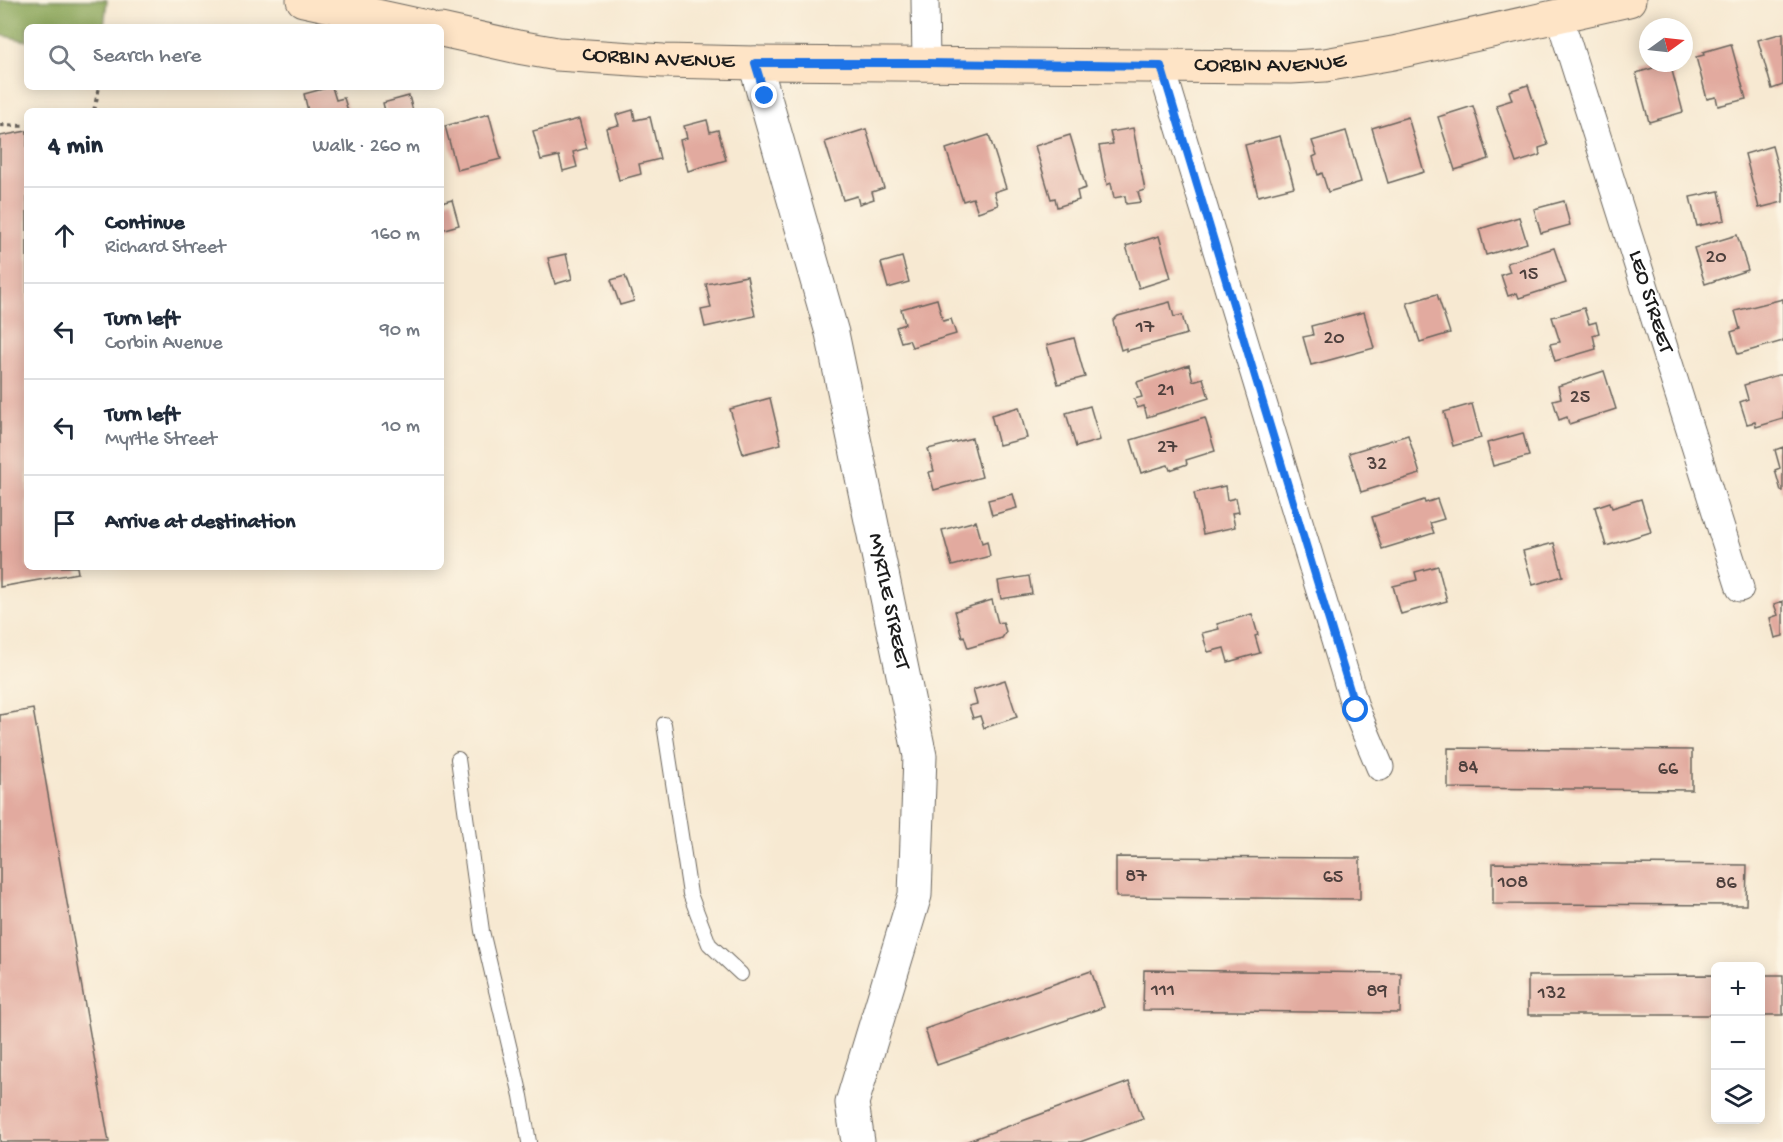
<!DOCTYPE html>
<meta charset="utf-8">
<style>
:root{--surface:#fff;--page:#f6f6f7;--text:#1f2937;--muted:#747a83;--line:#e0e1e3}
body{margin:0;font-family:"Gochi Hand",sans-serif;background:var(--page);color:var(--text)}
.controls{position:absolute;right:18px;bottom:18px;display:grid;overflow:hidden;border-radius:9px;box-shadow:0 3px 15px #0003}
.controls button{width:54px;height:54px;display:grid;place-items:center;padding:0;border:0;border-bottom:2px solid var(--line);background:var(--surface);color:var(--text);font:30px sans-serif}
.compass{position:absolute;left:1639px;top:18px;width:54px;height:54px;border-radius:50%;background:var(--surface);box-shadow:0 3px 15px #0003;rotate:75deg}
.stop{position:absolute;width:18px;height:18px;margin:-14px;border:4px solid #1a73e8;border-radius:50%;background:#fff}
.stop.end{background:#1a73e8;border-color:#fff;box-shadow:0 2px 6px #0008}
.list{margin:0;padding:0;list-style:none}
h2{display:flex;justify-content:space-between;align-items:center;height:78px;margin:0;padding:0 24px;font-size:26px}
h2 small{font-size:20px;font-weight:400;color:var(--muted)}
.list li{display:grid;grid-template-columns:39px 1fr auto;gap:18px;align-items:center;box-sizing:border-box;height:96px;padding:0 24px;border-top:2px solid var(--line)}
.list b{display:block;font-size:22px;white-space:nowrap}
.list p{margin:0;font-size:20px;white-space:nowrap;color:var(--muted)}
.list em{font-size:20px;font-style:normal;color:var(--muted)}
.icon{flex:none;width:33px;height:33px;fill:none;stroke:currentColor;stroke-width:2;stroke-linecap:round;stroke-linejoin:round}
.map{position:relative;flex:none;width:1783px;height:1142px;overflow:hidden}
.search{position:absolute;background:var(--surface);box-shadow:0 3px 15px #0003;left:24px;top:24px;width:420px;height:66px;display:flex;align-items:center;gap:15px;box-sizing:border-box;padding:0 21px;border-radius:9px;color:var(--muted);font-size:22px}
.panel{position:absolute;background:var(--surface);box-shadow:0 3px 15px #0003;left:24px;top:108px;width:420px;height:462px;border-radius:9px}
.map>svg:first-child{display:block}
.forest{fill:#88a456;stroke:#526039;stroke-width:1.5}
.building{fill:#e2aa9f}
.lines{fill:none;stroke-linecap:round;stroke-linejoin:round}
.service-casing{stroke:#69645c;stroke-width:16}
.minor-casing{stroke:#69645c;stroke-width:29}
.tertiary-casing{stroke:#69645c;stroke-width:35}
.secondary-casing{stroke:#69645c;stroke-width:35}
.path{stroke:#69645c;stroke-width:4;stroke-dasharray:4.5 4.5;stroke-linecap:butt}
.service{stroke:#fff;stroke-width:14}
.minor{stroke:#fff;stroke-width:27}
.tertiary{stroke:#fff;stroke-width:33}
.secondary{stroke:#fee4c6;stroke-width:33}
.route{stroke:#1a73e8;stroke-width:8}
.labels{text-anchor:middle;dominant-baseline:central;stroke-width:6;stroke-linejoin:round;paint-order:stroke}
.number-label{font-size:20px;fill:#4e403d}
.street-label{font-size:22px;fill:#1c1c1c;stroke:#fcf5e5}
</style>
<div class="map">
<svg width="1783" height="1142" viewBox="0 0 1783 1142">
<rect width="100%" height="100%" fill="#fcf5e5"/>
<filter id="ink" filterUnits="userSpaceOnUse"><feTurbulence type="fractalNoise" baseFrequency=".0167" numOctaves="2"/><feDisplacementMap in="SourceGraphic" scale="12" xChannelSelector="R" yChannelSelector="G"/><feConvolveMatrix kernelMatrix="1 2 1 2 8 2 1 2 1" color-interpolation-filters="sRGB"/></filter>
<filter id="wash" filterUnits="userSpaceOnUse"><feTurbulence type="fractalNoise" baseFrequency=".008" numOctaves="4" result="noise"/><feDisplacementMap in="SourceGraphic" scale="24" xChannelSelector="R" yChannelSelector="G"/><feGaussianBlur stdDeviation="1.35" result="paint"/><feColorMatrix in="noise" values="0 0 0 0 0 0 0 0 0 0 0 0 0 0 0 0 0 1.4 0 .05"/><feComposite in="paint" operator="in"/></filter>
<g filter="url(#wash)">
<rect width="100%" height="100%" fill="#f7e9d2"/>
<path class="forest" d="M0 0H107L104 27H27V41L0 35Z"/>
<g id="blocks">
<path class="building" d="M1783 33V85L1772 89 1758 40Z
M1731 44 1746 99 1718 106 1716 97 1707 99 1696 57 1704 55 1703 52Z
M1670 63 1683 112 1649 122 1636 73Z
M1528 85 1548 145 1539 148 1540 155 1516 163 1496 105 1512 100 1509 91Z
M330 87H332L336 100 344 98 348 111H308L304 94Z
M409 96 413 111H385L383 103Z
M1473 106 1489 159 1455 170 1438 117Z
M633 110 635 120 650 117 660 159 639 164 641 174 619 180 606 128 619 125 616 115Z
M489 114 501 159 457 170 445 126Z
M1408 117 1424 172 1388 183 1372 128Z
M579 119 587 148 573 152 577 167 563 171 559 156 541 160 533 131Z
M707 120 710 132 718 130 726 160 688 171 680 140 687 138 684 126Z
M1133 128 1145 190 1138 192 1141 202 1126 204 1125 196 1114 198 1111 183 1107 185 1099 146 1113 144 1110 132Z
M866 129 884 188 872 192 874 199 859 204 857 196 843 200 825 142Z
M27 131V567H77L78 573 0 587V136Z
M1346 131 1361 182 1328 192 1322 173 1318 175 1313 157 1317 155 1312 141Z
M989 135 1006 188 994 192 998 205 978 212 973 198 963 201 946 149Z
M1070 135 1086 188 1077 191 1079 200 1057 207 1055 198 1051 199 1035 146Z
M1280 136 1294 187 1258 196 1245 145Z
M1772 146 1783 187V202L1759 208 1745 154Z
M1719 191 1725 220 1697 226 1690 197Z
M452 200 459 225 441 230V203Z
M1564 201 1570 225 1541 233 1534 209Z
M1519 217 1527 243 1486 255 1479 229Z
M1737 235 1748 270 1705 284 1694 248Z
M1159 236 1171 278 1139 288 1126 246Z
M1554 248 1566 283 1519 298 1517 293 1508 296 1501 275 1510 272 1507 263Z
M566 254 572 279 555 284 548 258Z
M902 257 909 282 888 288 881 263Z
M625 276 634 301 620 305 611 280Z
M747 276 755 316 705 327 701 310 711 308 706 284Z
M1437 294 1450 333 1420 342 1407 303Z
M937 299 943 321 951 319 956 334 912 347 909 340 901 342 896 327 905 324 901 309Z
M1783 299V341L1738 354 1731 332 1740 329 1735 311Z
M1170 302 1174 317 1182 315 1187 334 1126 351V348L1121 350 1113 321 1118 316Z
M1584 308 1589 324 1596 322 1599 333 1593 335 1596 349 1555 361 1550 344 1560 342 1552 317Z
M1364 312 1374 348 1311 365 1303 337 1313 335 1311 326Z
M1074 338 1085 377 1058 384 1047 345Z
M1189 365 1193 381 1203 378 1209 398 1147 417 1144 406 1137 408 1134 399 1142 397 1137 382Z
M1604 371 1616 409 1569 424 1567 417 1559 420 1553 400 1561 398 1558 386Z
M1778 375H1783V419L1756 427 1755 422 1747 424 1740 402 1748 399 1744 385Z
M770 398 781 444 743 454 730 409Z
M1472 404 1481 438 1453 446 1444 412Z
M1090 406 1100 440 1076 447 1066 413Z
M1019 407 1027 438 999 445 991 415Z
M1205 418 1215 451 1186 460 1187 464 1170 470 1168 465 1141 473 1131 440Z
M1523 433 1529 456 1493 466 1487 443Z
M1408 435 1420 474 1361 492 1349 453Z
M972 438 982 477 934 490 929 472 934 471 928 449Z
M1783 447V491H1781L1775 470 1780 468 1775 450Z
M1225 486 1227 500 1236 498 1239 512 1232 513 1235 527 1203 534 1194 493Z
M1013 494 1017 508 992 515 988 500Z
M1437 499 1444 519 1430 523 1434 533 1382 549 1372 517 1424 500 1425 503Z
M1641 499 1651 532 1606 546 1595 507 1610 502 1612 508Z
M976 521 982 543 987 541 990 556 952 566 942 530Z
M1554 543 1563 576 1533 585 1523 551Z
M1438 566 1447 601 1401 614 1393 586 1417 580 1415 572Z
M1029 576 1032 594 1001 599 998 581Z
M992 600 998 623 1003 622 1006 632 1002 638 968 648 964 636 962 637 955 611Z
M1783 601V636L1775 638 1770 618 1778 615 1774 604Z
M1252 614 1258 635 1255 636 1260 653 1228 662 1224 648 1208 652 1202 633 1219 629 1217 624Z
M1005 680 1017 717 984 728 980 716 973 718 969 706 977 704 973 690Z
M33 709 109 1142H0V715Z
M1448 748 1692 750V790L1448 788Z
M1116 857 1360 858V899L1116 897Z
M1493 863 1747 865 1746 905 1493 904Z
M1144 970 1401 973 1400 1013 1143 1010Z
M1091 971 1104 1007 937 1065 925 1029Z
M1716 975V1015H1528V976Z
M1760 975H1783V1015H1760Z
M1129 1082 1143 1119 1080 1142H965Z"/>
</g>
</g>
<g filter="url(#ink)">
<use href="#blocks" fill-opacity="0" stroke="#69645c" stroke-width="1.5"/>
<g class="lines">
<defs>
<path id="service" d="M664 724 690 894 709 944 741 974
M458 759 482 931 521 1096 529 1142"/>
<g id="minor">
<path d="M925 0 926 63"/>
<path id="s1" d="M1559 16 1740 588"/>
<path d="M1161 66 1356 710 1380 767"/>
</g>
<g id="tertiary">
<path id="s2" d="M755 63 832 333 920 756 915 895 852 1103 858 1142"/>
</g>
<g id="secondary">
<path d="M303 0 427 27"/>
<path id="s3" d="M441 30 518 47 557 54 663 61 755 63 1291 67 1325 65 1393 53 1629 0"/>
</g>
</defs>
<use href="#service" class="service-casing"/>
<use href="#minor" class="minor-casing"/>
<use href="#tertiary" class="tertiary-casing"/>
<use href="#secondary" class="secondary-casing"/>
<path class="path" d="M94 111 99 87
M0 125 27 126"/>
<use href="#service" class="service"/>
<use href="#minor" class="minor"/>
<use href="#tertiary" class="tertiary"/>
<use href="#secondary" class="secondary"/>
</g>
</g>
<g class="lines" filter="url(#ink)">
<path class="route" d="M765 96 755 63H926L1161 66 1356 710"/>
</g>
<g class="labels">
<g class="number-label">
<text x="1716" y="258">20</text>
<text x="1529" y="275">15</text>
<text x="1145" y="328">17</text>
<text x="1334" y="339">20</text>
<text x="1166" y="391">21</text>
<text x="1580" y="398">25</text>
<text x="1167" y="448">27</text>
<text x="1377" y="465">32</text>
<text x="1468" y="768">84</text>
<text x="1668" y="770">66</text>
<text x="1136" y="877">87</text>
<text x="1333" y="878">65</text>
<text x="1513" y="883">108</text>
<text x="1726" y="884">86</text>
<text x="1163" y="991">111</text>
<text x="1377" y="992">89</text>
<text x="1552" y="994">132</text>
</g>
<g class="street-label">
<text stroke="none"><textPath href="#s3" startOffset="220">CORBIN AVENUE</textPath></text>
<text stroke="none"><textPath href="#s3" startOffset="832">CORBIN AVENUE</textPath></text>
<text stroke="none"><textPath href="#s1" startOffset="300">LEO STREET</textPath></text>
<text stroke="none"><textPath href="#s2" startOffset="555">MYRTLE STREET</textPath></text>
</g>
</g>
</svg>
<div class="controls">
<button>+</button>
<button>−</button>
<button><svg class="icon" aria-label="layers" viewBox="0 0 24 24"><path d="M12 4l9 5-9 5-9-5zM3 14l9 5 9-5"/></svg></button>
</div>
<svg class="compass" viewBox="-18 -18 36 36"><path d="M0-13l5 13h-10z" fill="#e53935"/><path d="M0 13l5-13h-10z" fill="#747a83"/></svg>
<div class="stop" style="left:1356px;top:710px"></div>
<div class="stop end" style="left:765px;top:96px"></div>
<div class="search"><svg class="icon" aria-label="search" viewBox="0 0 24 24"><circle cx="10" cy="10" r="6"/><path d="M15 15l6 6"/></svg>Search here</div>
<section class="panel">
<h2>4 min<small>Walk · 260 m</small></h2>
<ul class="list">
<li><svg class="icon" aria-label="ahead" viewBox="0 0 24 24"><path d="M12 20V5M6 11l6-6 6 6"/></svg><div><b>Continue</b><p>Richard Street</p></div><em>160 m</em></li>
<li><svg class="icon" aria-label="left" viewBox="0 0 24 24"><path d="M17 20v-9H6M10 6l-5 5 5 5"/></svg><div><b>Turn left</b><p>Corbin Avenue</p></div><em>90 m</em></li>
<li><svg class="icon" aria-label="left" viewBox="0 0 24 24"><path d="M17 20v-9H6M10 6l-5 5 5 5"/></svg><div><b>Turn left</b><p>Myrtle Street</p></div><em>10 m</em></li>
<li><svg class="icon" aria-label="arrive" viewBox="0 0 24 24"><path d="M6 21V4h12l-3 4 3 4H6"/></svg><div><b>Arrive at destination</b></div></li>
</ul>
</section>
</div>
